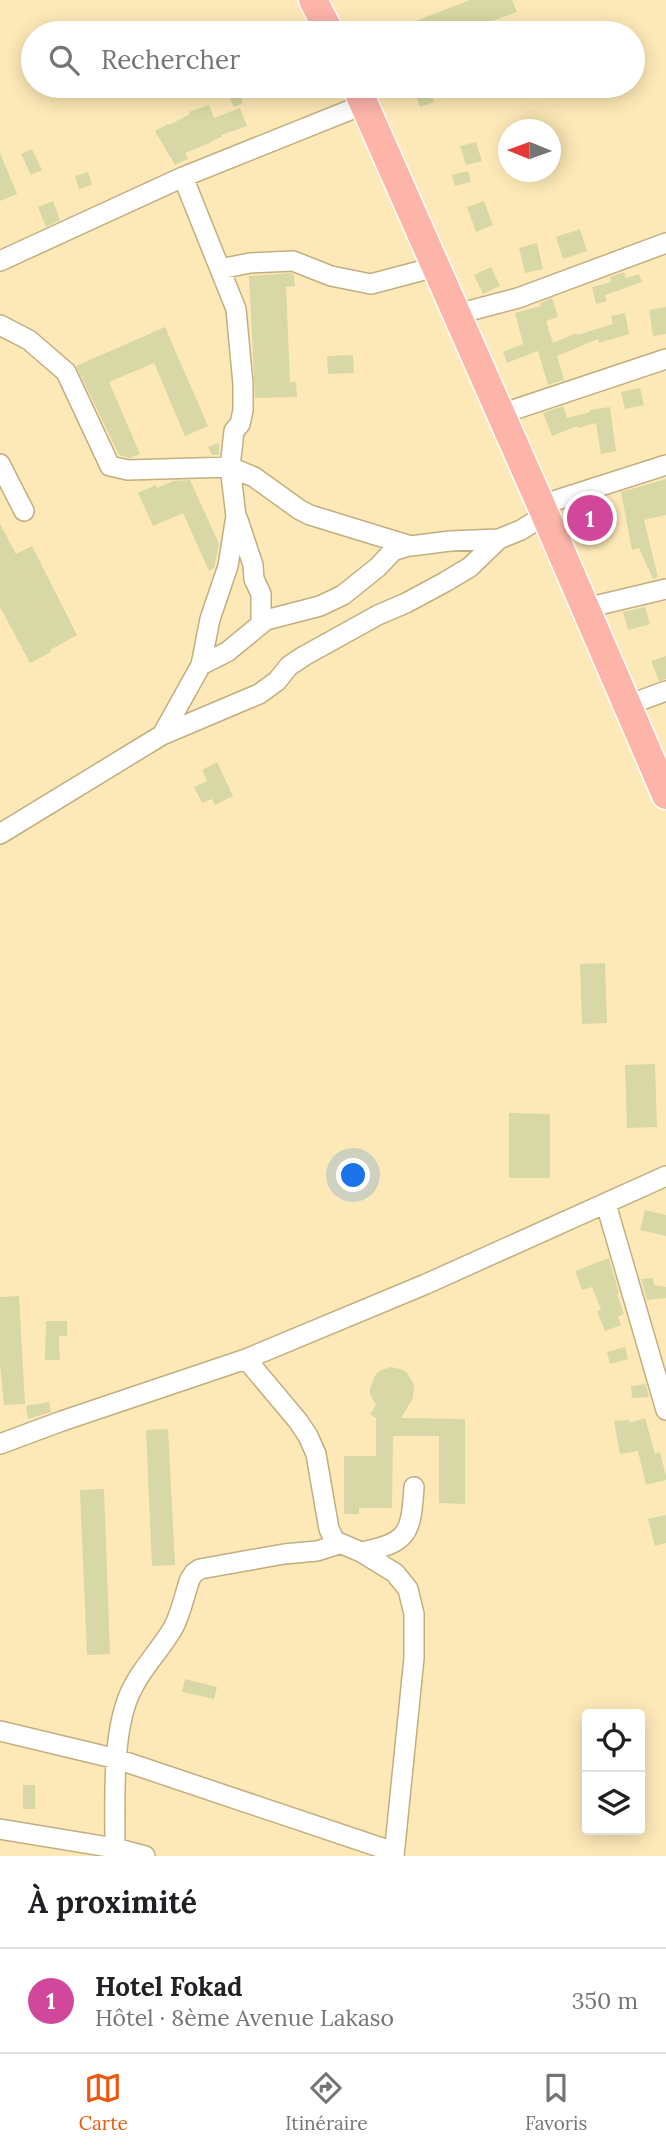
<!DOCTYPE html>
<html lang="fr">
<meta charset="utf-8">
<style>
:root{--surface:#fff;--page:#f2f2f2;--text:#202124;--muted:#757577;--line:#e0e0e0;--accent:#ea580c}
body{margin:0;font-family:Lora,serif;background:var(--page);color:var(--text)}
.controls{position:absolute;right:21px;bottom:21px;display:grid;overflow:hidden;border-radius:7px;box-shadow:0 4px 18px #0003}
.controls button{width:63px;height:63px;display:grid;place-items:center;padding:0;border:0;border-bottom:2px solid var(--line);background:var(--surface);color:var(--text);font:35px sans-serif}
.compass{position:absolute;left:498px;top:119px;width:63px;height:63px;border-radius:50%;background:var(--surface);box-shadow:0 4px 18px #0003;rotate:271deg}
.you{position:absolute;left:354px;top:1176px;width:24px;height:24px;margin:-18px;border:5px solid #fff;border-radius:50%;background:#1a73e8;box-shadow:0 0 0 10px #1a73e833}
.badge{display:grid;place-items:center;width:46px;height:46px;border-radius:50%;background:var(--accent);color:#fff;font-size:23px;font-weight:700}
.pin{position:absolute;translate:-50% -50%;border:4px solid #fff;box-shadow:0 2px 7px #0006}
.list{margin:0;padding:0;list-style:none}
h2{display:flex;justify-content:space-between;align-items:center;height:91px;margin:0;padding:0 28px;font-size:30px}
h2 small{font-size:23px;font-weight:400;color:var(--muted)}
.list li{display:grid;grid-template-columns:46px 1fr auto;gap:21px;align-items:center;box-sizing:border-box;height:105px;padding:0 28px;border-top:2px solid var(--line)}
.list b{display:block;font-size:26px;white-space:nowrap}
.list p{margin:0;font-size:23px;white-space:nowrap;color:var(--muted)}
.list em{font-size:23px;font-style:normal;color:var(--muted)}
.icon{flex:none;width:38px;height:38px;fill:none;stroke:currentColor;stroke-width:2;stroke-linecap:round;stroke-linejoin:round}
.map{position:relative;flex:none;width:666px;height:1856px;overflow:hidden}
.search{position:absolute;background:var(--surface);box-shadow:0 4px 18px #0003;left:21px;right:21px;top:21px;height:77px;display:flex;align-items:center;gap:18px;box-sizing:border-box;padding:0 24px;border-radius:38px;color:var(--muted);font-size:26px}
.sheet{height:196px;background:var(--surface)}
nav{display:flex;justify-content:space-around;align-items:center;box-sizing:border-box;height:98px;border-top:2px solid var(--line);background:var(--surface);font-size:19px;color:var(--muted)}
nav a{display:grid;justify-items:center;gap:4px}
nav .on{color:var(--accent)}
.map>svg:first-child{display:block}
.building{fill:#d7d8a5}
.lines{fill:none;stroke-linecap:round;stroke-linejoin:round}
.minor-casing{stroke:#c2ae7f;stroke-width:22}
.highway-casing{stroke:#fff;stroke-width:31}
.minor{stroke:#fff;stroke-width:19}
.highway{stroke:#fdb4a9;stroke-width:28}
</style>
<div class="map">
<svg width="666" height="1856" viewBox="0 0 666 1856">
<rect width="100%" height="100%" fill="#fde9b7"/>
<path class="building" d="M470 0H512L517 12 459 33H421L416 21Z
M224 86H262L240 95 243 103 234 107Z
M413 86H428L434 102 420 107Z
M209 105 214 118 240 108 247 126 221 135 222 137 211 141 212 142 185 153 188 159 175 165 155 131 168 124 169 125 190 114 189 112Z
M476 142 482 161 466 165 460 146Z
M32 149 42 170 31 175 21 154Z
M0 153 17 194 0 201Z
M468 171 471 182 455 186 452 175Z
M88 172 92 185 79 189 75 176Z
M53 201 60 220 46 227 38 207Z
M484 201 493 225 476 232 467 207Z
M580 229 587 251 563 259 556 237Z
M537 243 543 269 525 273 519 248Z
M491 267 500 286 483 294 474 275Z
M624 272 626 278 639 274 642 282 605 295 607 301 596 304 592 287 611 282 610 277Z
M291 273 294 275 295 286 286 287 290 382H296L297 397 255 398 249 276Z
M552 298 558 317 546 321 553 343 577 333V335L613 324 611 316 625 313 629 334 599 343 598 339 557 356 564 380 548 385 538 351 507 363 503 352 523 344 515 313 541 306 540 303Z
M666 307V334L653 336 649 310Z
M165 327 208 426 185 436 154 363 109 382 140 454 130 458 119 455 76 366Z
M353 355 354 373 328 374 327 356Z
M640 388 644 405 625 409 621 392Z
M563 406 567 418 590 412V410L610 407 616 451 601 454 596 423 578 428 577 426 552 436 543 413Z
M219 443V455H212L208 447Z
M666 479V515L644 520 658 577 653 579 639 548 632 550 621 492Z
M190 480 219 544 214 568 209 571 183 513 153 526 138 493 156 485 157 488 173 481Z
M599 499 611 536 583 545 571 508Z
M0 524 16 554 32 546 77 635 50 650 51 652 30 663 0 607Z
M645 607 650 624 628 630 623 612Z
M666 656V679L659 681 651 661Z
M217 762 233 796 215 805 212 799 202 803 194 787 207 781 202 770Z
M605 963 607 1023 582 1024 580 964Z
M655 1064 657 1127 627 1128 625 1065Z
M509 1113 550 1114V1178H509Z
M645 1210 666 1215V1236L640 1230Z
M609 1258 619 1293 617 1294 624 1314 618 1317 621 1325 605 1331 597 1311 601 1310 592 1287 582 1290 575 1271Z
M653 1278 654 1285 666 1287V1298L647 1300 641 1279Z
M19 1296 25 1404 4 1405 0 1364V1297Z
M46 1321H67V1336H59L60 1360H45Z
M625 1347 628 1359 610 1364 607 1352Z
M391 1367 403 1370 408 1374 414 1385 413 1398 401 1418 465 1419V1504L439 1503V1436H393L392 1508H359V1514H344V1456H376V1418L370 1414 376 1405 370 1394V1388L375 1376 379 1371Z
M646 1384 649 1397 632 1398 631 1386Z
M49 1402 51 1412 28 1419 26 1406Z
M645 1418 655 1454 660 1452 666 1476V1480L646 1485 638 1451 620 1454 614 1421 629 1420V1423Z
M168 1429 175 1565 152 1566 146 1430Z
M104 1489 110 1654 87 1655 80 1490Z
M666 1515V1543L655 1546 648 1519Z
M185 1679 217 1687 214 1699 182 1692Z
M23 1785H35V1809H23Z"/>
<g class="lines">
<defs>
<path id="minor" d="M0 261 183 177 365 104
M220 269 250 263 293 261 331 276 371 284 435 267
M457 314 518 298 666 243
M0 325 29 340 66 372 110 466 128 470 230 467 254 477 300 510 310 515 411 546 450 541 499 539 521 530 545 515
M501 414 666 359
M0 464 24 511
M541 505 666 465
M238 520 253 565 254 579 261 594V624
M586 608 666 589
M201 665 227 652 266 620 320 606 343 595 378 567 393 551 408 546
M628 705 666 691
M162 735 201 665 210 619 228 566 236 516 230 467 234 431 240 424 243 410V384L236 309 183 177
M0 834 162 735 259 694 277 681 289 666 304 656 378 615 406 603 445 582 470 567 499 539
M606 1204 666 1410
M246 1359 298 1421 308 1436 316 1454 329 1529 335 1541 361 1552 395 1573 408 1589 414 1614V1658L394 1856
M0 1444 62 1421 246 1359 426 1284 666 1176
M361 1552C409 1543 411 1533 414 1487
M0 1731 117 1759 394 1852
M0 1829 115 1848 145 1856
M115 1848C115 1804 112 1738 128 1698 138 1672 158 1653 172 1630 181 1615 184 1596 190 1579L194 1573 200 1569 284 1554 317 1551 339 1544"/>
<path id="highway" d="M313 0 330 33
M356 86 541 505 666 795"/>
</defs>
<use href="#minor" class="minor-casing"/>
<use href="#highway" class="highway-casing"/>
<use href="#minor" class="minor"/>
<use href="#highway" class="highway"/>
</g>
</svg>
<div class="controls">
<button><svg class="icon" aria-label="locate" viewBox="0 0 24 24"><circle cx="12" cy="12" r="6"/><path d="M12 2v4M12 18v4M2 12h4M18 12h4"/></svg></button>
<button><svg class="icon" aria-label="layers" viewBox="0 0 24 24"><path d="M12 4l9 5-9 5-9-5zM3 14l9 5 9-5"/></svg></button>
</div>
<svg class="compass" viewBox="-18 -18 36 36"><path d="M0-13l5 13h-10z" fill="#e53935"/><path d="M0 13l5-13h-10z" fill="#757577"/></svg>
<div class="you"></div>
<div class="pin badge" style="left:590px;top:518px;background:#d1479c">1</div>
<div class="search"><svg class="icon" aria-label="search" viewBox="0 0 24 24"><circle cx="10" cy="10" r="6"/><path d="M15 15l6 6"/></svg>Rechercher</div>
</div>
<section class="sheet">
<h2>À proximité<small></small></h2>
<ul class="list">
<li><span class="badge" style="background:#d1479c">1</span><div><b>Hotel Fokad</b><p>Hôtel · 8ème Avenue Lakaso</p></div><em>350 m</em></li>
</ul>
</section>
<nav>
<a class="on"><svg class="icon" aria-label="map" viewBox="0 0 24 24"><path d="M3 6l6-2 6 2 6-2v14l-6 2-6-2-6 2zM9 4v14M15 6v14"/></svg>Carte</a>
<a><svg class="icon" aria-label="directions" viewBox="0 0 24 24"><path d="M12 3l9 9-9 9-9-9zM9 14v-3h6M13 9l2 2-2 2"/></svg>Itinéraire</a>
<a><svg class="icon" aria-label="saved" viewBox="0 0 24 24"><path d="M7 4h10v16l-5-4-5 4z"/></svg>Favoris</a>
</nav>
